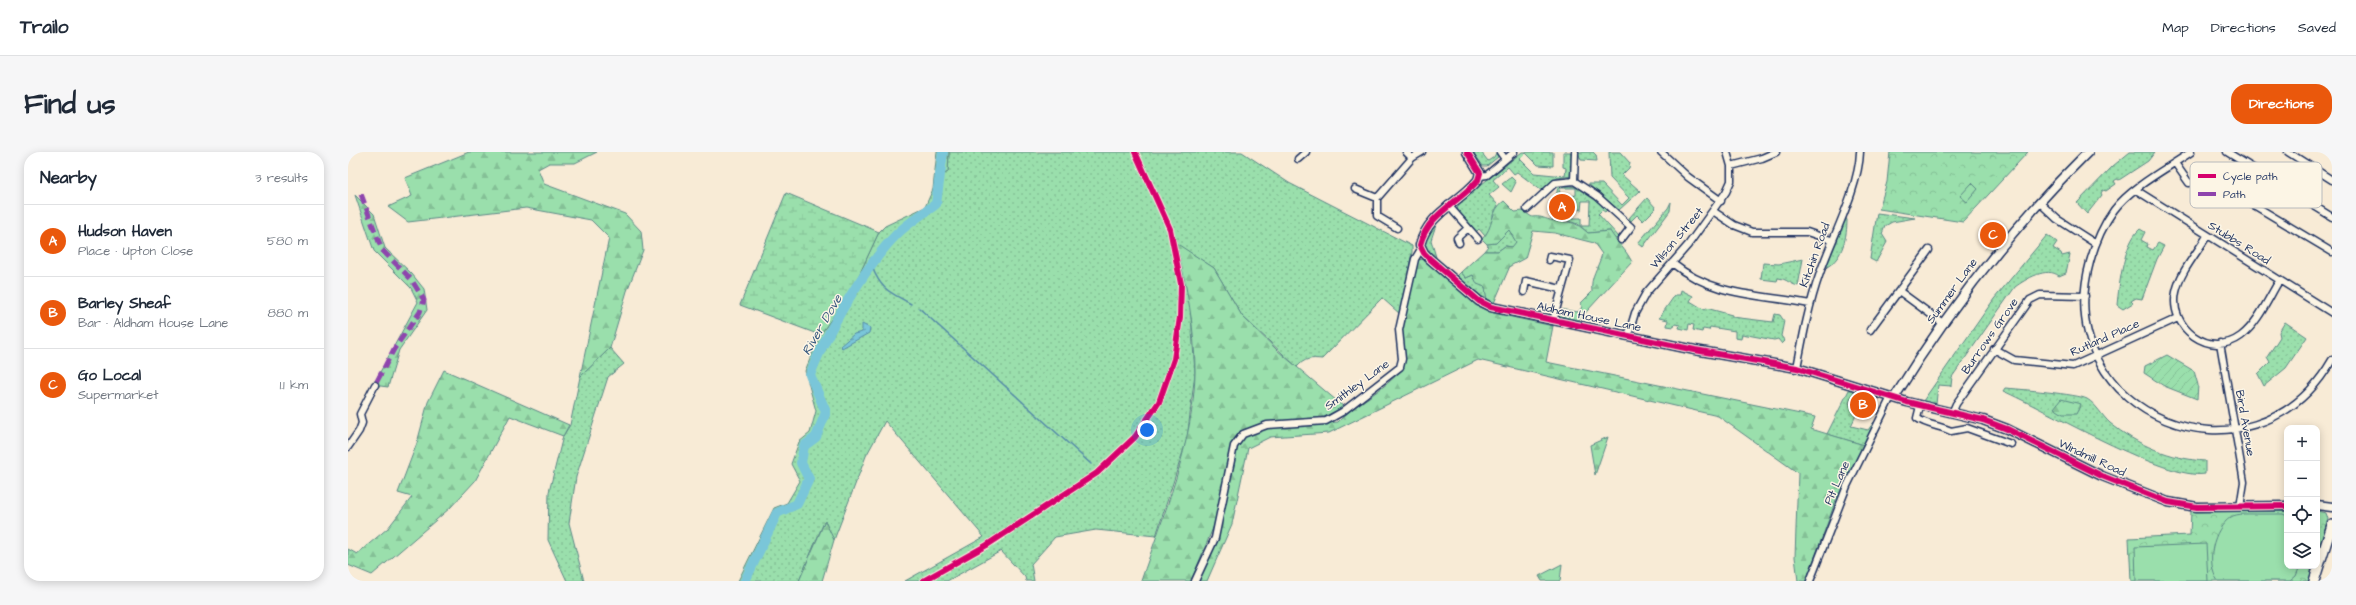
<!DOCTYPE html>
<meta charset="utf-8">
<style>
:root{--surface:#fff;--page:#f6f6f7;--text:#1f2937;--muted:#747a83;--line:#e0e1e3;--accent:#ea580c}
body{margin:0;font-family:"Architects Daughter",sans-serif;background:var(--page);color:var(--text)}
.controls{position:absolute;right:12px;bottom:12px;display:grid;overflow:hidden;border-radius:8px;box-shadow:0 2px 10px #0003}
.controls button{width:36px;height:36px;display:grid;place-items:center;padding:0;border:0;border-bottom:1px solid var(--line);background:var(--surface);color:var(--text);font:20px sans-serif}
.you{position:absolute;left:799px;top:278px;width:14px;height:14px;margin:-10px;border:3px solid #fff;border-radius:50%;background:#1a73e8;box-shadow:0 0 0 6px #1a73e833}
.badge{display:grid;place-items:center;width:26px;height:26px;border-radius:50%;background:var(--accent);color:#fff;font-size:13px;font-weight:700}
.pin{position:absolute;translate:-50% -50%;border:2px solid #fff;box-shadow:0 1px 4px #0006}
.list{margin:0;padding:0;list-style:none}
h2{display:flex;justify-content:space-between;align-items:center;height:52px;margin:0;padding:0 16px;font-size:17px}
h2 small{font-size:13px;font-weight:400;color:var(--muted)}
.list li{display:grid;grid-template-columns:26px 1fr auto;gap:12px;align-items:center;box-sizing:border-box;height:72px;padding:0 16px;border-top:1px solid var(--line)}
.list b{display:block;font-size:15px;white-space:nowrap}
.list p{margin:0;font-size:13px;white-space:nowrap;color:var(--muted)}
.list em{font-size:13px;font-style:normal;color:var(--muted)}
.icon{flex:none;width:22px;height:22px;fill:none;stroke:currentColor;stroke-width:2;stroke-linecap:round;stroke-linejoin:round}
.map{position:relative;flex:none;width:1984px;height:429px;overflow:hidden;border-radius:16px}
header{display:flex;align-items:center;gap:24px;box-sizing:border-box;height:56px;padding:0 20px;background:var(--surface);border-bottom:1px solid var(--line)}
header strong{font-size:19px}
nav{display:flex;gap:22px;margin-inline-start:auto;font-size:14px}
.intro{display:flex;align-items:center;justify-content:space-between;box-sizing:border-box;height:96px;padding:0 24px}
h1{margin:0;font-size:28px}
.button{padding:10px 18px;border-radius:16px;background:var(--accent);color:#fff;font-size:14px;font-weight:700}
main{display:flex;gap:24px;padding:0 24px}
aside{flex:1;background:var(--surface);border-radius:16px;box-shadow:0 2px 10px #0003}
.map>svg:first-child{display:block}
.grass{fill:url(#grass-dots);stroke:#5a8785}
.forest{fill:url(#forest-firs);stroke:#5a8785}
.wetland{fill:url(#wetland-marsh);stroke:#5a8785}
.park{fill:url(#park-crowns);stroke:#5a8785}
.garden{fill:url(#garden-furrows);stroke:#5a8785}
.pitch{fill:#9adfac;stroke:#5a8785}
.water{fill:url(#water-ripples);stroke:#548aa8}
.lines{fill:none;stroke-linecap:round;stroke-linejoin:round}
.stream{stroke:#548aa8;stroke-width:1.5}
.river{stroke:#7ac6d9;stroke-width:10}
.minor-casing{stroke:#1b2f5e;stroke-width:9}
.tertiary-casing{stroke:#1b2f5e;stroke-width:11}
.secondary-casing{stroke:#1b2f5e;stroke-width:12}
.minor{stroke:#fcf5e5;stroke-width:6}
.tertiary{stroke:#fcf5e5;stroke-width:8}
.secondary{stroke:#fcf5e5;stroke-width:9}
.quiet{stroke:#8e44ad;stroke-width:5;stroke-dasharray:10 5;stroke-linecap:butt}
.cycleway-casing{stroke:#fcf5e5;stroke-width:8}
.cycleway{stroke:#d6006c;stroke-width:6}
.labels{text-anchor:middle;dominant-baseline:central;stroke-width:3;stroke-linejoin:round;paint-order:stroke}
.street-label{font-size:12px;fill:#1b2f5e;stroke:#fcf5e5}
.water-label{font-size:13px;font-style:italic;fill:#33557d;stroke:#fcf5e5}
.key{fill:#fcf5e5;stroke:#b8babc;stroke-width:1}
.key-label{font-size:11px;fill:#1b2f5e}
</style>
<header>
<strong>Trailo</strong>
<nav><a>Map</a><a>Directions</a><a>Saved</a></nav>
</header>
<div class="intro"><h1>Find us</h1><a class="button">Directions</a></div>
<main>
<aside>
<h2>Nearby<small>3 results</small></h2>
<ul class="list">
<li><span class="badge">A</span><div><b>Hudson Haven</b><p>Place · Upton Close</p></div><em>580 m</em></li>
<li><span class="badge">B</span><div><b>Barley Sheaf</b><p>Bar · Aldham House Lane</p></div><em>880 m</em></li>
<li><span class="badge">C</span><div><b>Go Local</b><p>Supermarket</p></div><em>1.1 km</em></li>
</ul>
</aside>
<div class="map">
<svg width="1984" height="429" viewBox="0 0 1984 429">
<defs>
<pattern id="grass-dots" width="8" height="8" patternUnits="userSpaceOnUse"><rect width="8" height="8" fill="#9adfac"/><path d="M2 2h.1M6 6h.1" fill="none" stroke="#84c096" stroke-width="1.8" stroke-linecap="round"/></pattern>
<pattern id="forest-firs" width="22" height="20" patternUnits="userSpaceOnUse"><rect width="22" height="20" fill="#9adfac"/><path d="M5 1l3.5 6h-7zM16 11l3.5 6h-7z" fill="#84c096"/></pattern>
<pattern id="wetland-marsh" width="20" height="14" patternUnits="userSpaceOnUse"><rect width="20" height="14" fill="#9adfac"/><path d="M1 5h8M5 5V1M11 12h8M15 12V8" fill="none" stroke="#84c096"/></pattern>
<pattern id="park-crowns" width="20" height="18" patternUnits="userSpaceOnUse"><rect width="20" height="18" fill="#9adfac"/><path d="M2 6a3 3 0 1 1 6 0M12 15a3 3 0 1 1 6 0" fill="none" stroke="#84c096"/></pattern>
<pattern id="garden-furrows" width="10" height="10" patternUnits="userSpaceOnUse"><rect width="10" height="10" fill="#9adfac"/><path d="M-1 1l2-2M0 10L10 0M9 11l2-2" fill="none" stroke="#84c096"/></pattern>
<pattern id="water-ripples" width="26" height="14" patternUnits="userSpaceOnUse"><rect width="26" height="14" fill="#7ac6d9"/><path d="M2 4q2-2 4 0t4 0M15 11q2-2 4 0t4 0" fill="none" stroke="#63a1b3"/></pattern>
</defs>
<rect width="100%" height="100%" fill="#f8ebd6"/>
<filter id="ink" filterUnits="userSpaceOnUse"><feTurbulence type="fractalNoise" baseFrequency=".025" numOctaves="2"/><feDisplacementMap in="SourceGraphic" scale="8" xChannelSelector="R" yChannelSelector="G"/><feConvolveMatrix kernelMatrix="1 2 1 2 8 2 1 2 1" color-interpolation-filters="sRGB"/></filter>
<g filter="url(#ink)">
<path class="grass" d="M601 0H894L941 31 1064 94V100L1052 162 1034 146 974 207C963 206 957 206 949 215L894 164 866 116 828 92 842 149 847 221 839 287 808 384 748 378 707 385 683 412 686 429H678L677 425 653 399 599 429H557L636 385 537 269 518 304 486 388 476 370 451 429H390L426 356 439 351 452 329 443 312 451 290 462 281 468 259 457 219 472 183 505 136 531 80 537 74 577 55 585 37 586 27 600 20Z
M1125 0H1133L1140 9 1146 5 1148 1 1150 5 1139 14H1135Z
M1174 0H1205V14L1190 13 1178 1 1172 7 1186 21 1217 24 1218 16 1215 15V0H1223L1224 24 1209 26 1194 39 1169 20 1166 22 1160 15 1145 28 1151 35 1141 43 1150 53 1145 63 1144 74 1137 84 1131 77 1128 80 1110 61 1109 52Z
M1230 0H1245L1248 3 1249 9 1233 8Z
M1261 0H1272L1282 11 1281 16 1274 23 1292 39 1271 58 1240 32H1254L1274 53 1281 46 1262 26Z
M1782 0H1807L1800 9 1771 28 1769 27 1766 29 1768 32 1758 39 1755 38 1753 41 1754 43 1739 62 1729 51 1765 14Z
M1163 25 1168 30 1163 40 1154 32Z
M1213 33 1228 35 1260 57 1257 60 1254 58 1250 62 1272 86 1266 87 1261 79 1240 81 1230 72 1220 69V66H1233V74H1241L1242 49H1234L1233 58 1224 56V44L1228 43V36H1212L1211 47 1207 52 1210 34Z
M1299 46 1308 56 1295 69 1289 63 1283 69 1281 66Z
M1323 50 1322 59 1295 95 1290 91 1320 56Z
M1529 61 1567 66 1544 70 1537 74 1534 82 1539 90 1528 110 1522 107Z
M1497 65 1499 68C1499 84 1495 106 1479 115L1478 113Z
M1088 70H1089L1083 88 1088 105 1087 107 1076 96 1077 86Z
M1792 77 1797 80 1793 88 1800 92 1799 95 1805 98 1810 91 1816 94 1809 107 1794 147 1788 146 1783 149 1785 151 1775 157 1769 153C1771 133 1776 90 1792 77Z
M1161 78 1169 90 1165 95 1157 94 1150 99H1136L1140 94 1139 92 1148 91Z
M1699 83 1709 90 1705 96 1713 101 1714 104 1722 102 1718 121 1711 124C1699 114 1678 127 1667 135L1604 225 1603 234 1590 233 1588 252 1575 249 1646 147Z
M1455 107 1450 134C1442 132 1439 127 1430 126L1429 129 1413 127 1415 111 1431 112Z
M1113 120 1118 126 1125 123 1137 135 1139 149 1109 124Z
M1333 138 1345 144 1342 149 1357 158 1358 156 1384 163V165L1425 170 1427 162 1432 163 1436 169 1433 184 1437 189 1434 192 1430 187 1426 188 1394 182 1393 187 1387 186V179L1362 175 1361 178 1355 177 1354 180 1345 178 1346 173 1341 172 1340 178 1331 176 1332 173 1327 172 1326 175 1319 174 1320 168 1311 166 1327 143H1332Z
M1937 170 1959 185 1938 216 1916 234 1910 222 1922 210 1919 205 1932 185 1931 180Z
M262 196 276 212 260 225 228 325 221 371 236 429H219L200 388 201 340 215 284 222 273 232 225Z
M1502 236 1507 238 1501 251 1509 261 1503 274 1520 278 1526 270 1516 293 1479 282Z
M1657 236C1670 237 1730 242 1739 247 1748 252 1754 264 1762 271 1789 293 1823 307 1857 309V322C1818 329 1697 257 1655 239Z"/>
<path class="forest" d="M121 0H249L227 11H201L190 17 196 32 277 62 293 79 295 98 279 139 262 196 232 225 261 86 243 68 178 56 60 70 40 55 64 44 57 26Z
M589 0H601L600 20 586 27Z
M7 43 26 62 37 96 64 122 76 137 79 158 51 198 40 235 25 233 70 150 63 136 26 99Z
M1156 49 1167 60 1175 59 1184 65C1193 64 1195 66 1202 68 1222 73 1222 65 1240 81L1262 79C1269 91 1277 96 1284 110L1229 170 1210 165 1211 157 1230 160 1234 155 1233 151 1244 140C1242 124 1250 117 1254 102L1246 91 1207 81 1185 79 1177 106 1162 114 1146 151 1139 149 1137 135 1129 132 1125 123 1118 126 1113 120 1136 99H1150L1157 94 1164 95 1168 90 1161 78 1148 91 1139 92 1134 87C1146 76 1142 58 1156 49Z
M828 91 866 116 894 164 929 198 996 255 976 265 917 272 893 281 867 371 843 429H793C815 364 846 290 847 220 847 176 839 135 828 91Z
M1076 107 1129 154 1146 161 1205 174 1198 210 1467 265 1463 277 1516 293 1488 348 1458 429H1450L1447 405 1450 321 1370 264 1130 208 981 281 922 285 900 296 884 372 859 429H850L869 387 889 296 897 285 920 276 990 270C1009 250 1037 238 1054 217 1062 206 1052 190 1054 178 1056 154 1064 131 1069 108Z
M96 218 221 273 215 284 162 264 127 329 102 356 24 423 0 413V397L9 402 40 376 64 345 50 341 69 291 80 250Z
M1713 247 1733 252 1728 262H1715L1706 256Z
M1260 285 1247 323 1242 293Z
M477 369 486 388 474 429H451Z
M1214 412 1212 429H1194L1191 424Z"/>
<path class="wetland" d="M438 41 531 80 505 136 472 183 392 153Z"/>
<path class="park" d="M1542 0H1680L1615 70 1531 57 1539 30Z
M1843 359H1939V414H1965L1961 429H1783L1781 386 1842 383Z
M1969 359 1978 361 1980 367 1969 403Z"/>
<path class="garden" d="M1819 203 1846 219 1850 233 1849 247 1816 234 1796 221 1797 214Z"/>
<path class="pitch" d="M1624 31 1630 37 1619 50 1612 44Z
M1911 362H1935L1939 364V414H1952L1948 424 1942 429H1870C1857 411 1865 377 1883 365 1889 361 1903 362 1911 362Z
M1858 392 1860 429H1788L1787 395Z"/>
<path class="water" d="M514 172 522 176 521 181 494 196 492 194 506 182 514 180Z"/>
<g class="lines">
<path class="stream" d="M524 115C534 139 542 140 563 152
M571 156 743 312"/>
<path class="river" d="M397 429 429 361 449 352 461 327 453 311 456 294 468 285 478 260 462 223C478 181 517 114 549 82 560 71 575 62 588 52L595 0"/>
<defs>
<path id="minor" d="M1058 0 1064 6
M1152 0 1157 7
M1227 0 1226 29 1249 44 1283 75 1273 88
M1313 0 1340 25 1373 49
M1843 0C1820 16 1783 35 1766 58 1755 73 1747 92 1742 110 1700 263 1905 346 1984 208
M1879 0 1984 65
M1940 0 1984 28
M950 7 958 0
M1827 11 1841 31 1864 28 1984 100
M1383 14 1414 6 1428 0
M1132 24 1139 23 1166 0
M1007 37 1029 46 1031 44 1064 6 1074 0
M1788 38 1984 161
M1029 46V64L1049 76
M1692 51 1709 67 1748 92
M1100 53 1130 87
M1179 57 1207 31 1226 29
M1365 59 1386 73 1404 80H1459L1483 88
M1859 84C1849 101 1832 120 1828 140 1820 176 1862 207 1893 184 1910 171 1920 147 1931 129
M1111 91 1109 86 1120 76
M1201 108 1202 104 1222 108 1205 169
M1324 111C1366 145 1411 142 1462 152
M1551 139 1596 172
M1176 140 1178 129 1213 137
M1522 178 1581 98
M1280 184 1287 161 1298 141 1340 93 1378 40 1383 29V14L1379 0
M1872 191 1896 330 1892 355
M1646 197 1666 208 1725 214 1830 166
M1449 216C1455 184 1461 152 1472 121 1484 86 1511 36 1512 0
M1572 254 1569 266C1578 273 1593 274 1603 279L1619 276 1663 292
M1604 261 1608 252 1682 148 1692 143 1737 144
M0 295 11 279 14 271 12 262 27 233
M847 429 867 386 886 294 895 282 919 273 978 269 994 260 1052 215 1054 207 1051 178 1067 107 1073 97
M1462 429 1499 334 1543 245"/>
<path id="tertiary" d="M1119 0 1132 21 1130 28C1111 51 1080 61 1072 93L1076 101 1082 107 1131 149 1143 155 1347 198 1449 216 1559 250 1635 268 1659 277 1754 324 1820 350 1849 355 1939 354
M1546 246C1601 156 1665 74 1740 0
M1969 353 1984 355"/>
<path id="secondary" d="M1966 429 1984 373"/>
</defs>
<use href="#minor" class="minor-casing"/>
<use href="#tertiary" class="tertiary-casing"/>
<use href="#secondary" class="secondary-casing"/>
<use href="#minor" class="minor"/>
<use href="#tertiary" class="tertiary"/>
<use href="#secondary" class="secondary"/>
<path class="quiet" d="M13 42 34 98 63 127 76 148 72 160 46 197 27 233"/>
<defs>
<path id="cycleway" d="M1119 0 1132 21 1130 28C1111 51 1080 61 1072 93L1076 101 1082 107 1131 149 1143 155 1347 198 1449 216 1559 250 1635 268 1659 277 1754 324 1820 350 1849 355 1939 354
M575 429 639 393 749 321 787 285 811 250 826 207 832 165 833 132 822 77 787 0"/>
</defs>
<use href="#cycleway" class="cycleway-casing"/>
<use href="#cycleway" class="cycleway"/>
</g>
</g>
<g class="labels">
<g class="street-label">
<text transform="translate(1329 86) rotate(-50)">Wilson Street</text>
<text transform="translate(1891 91) rotate(32)">Stubbs Road</text>
<text transform="translate(1467 103) rotate(-70)">Kitchin Road</text>
<text transform="translate(1604 139) rotate(-54)">Summer Lane</text>
<text transform="translate(1241 165) rotate(12)">Aldham House Lane</text>
<text transform="translate(1642 184) rotate(-55)">Burrows Grove</text>
<text transform="translate(1757 186) rotate(-24)">Rutland Place</text>
<text transform="translate(1009 233) rotate(-36)">Smithley Lane</text>
<text transform="translate(1897 271) rotate(80)">Bird Avenue</text>
<text transform="translate(1744 306) rotate(25)">Windmill Road</text>
<text transform="translate(1489 331) rotate(-66)">Pit Lane</text>
</g>
<g class="water-label">
<text transform="translate(474 173) rotate(-60)">River Dove</text>
</g>
</g>
<rect x="1842" y="10" width="132" height="46" rx="6" class="key"/>
<rect x="1850" y="22" width="18" height="4" fill="#d6006c"/>
<rect x="1850" y="40" width="18" height="4" fill="#8e44ad"/>
<g class="key-label">
<text x="1875" y="28">Cycle path</text>
<text x="1875" y="46">Path</text>
</g>
</svg>
<div class="controls">
<button>+</button>
<button>−</button>
<button><svg class="icon" aria-label="locate" viewBox="0 0 24 24"><circle cx="12" cy="12" r="6"/><path d="M12 2v4M12 18v4M2 12h4M18 12h4"/></svg></button>
<button><svg class="icon" aria-label="layers" viewBox="0 0 24 24"><path d="M12 4l9 5-9 5-9-5zM3 14l9 5 9-5"/></svg></button>
</div>
<div class="you"></div>
<div class="pin badge" style="left:1214px;top:55px">A</div>
<div class="pin badge" style="left:1515px;top:253px">B</div>
<div class="pin badge" style="left:1645px;top:83px">C</div>
</div>
</main>
